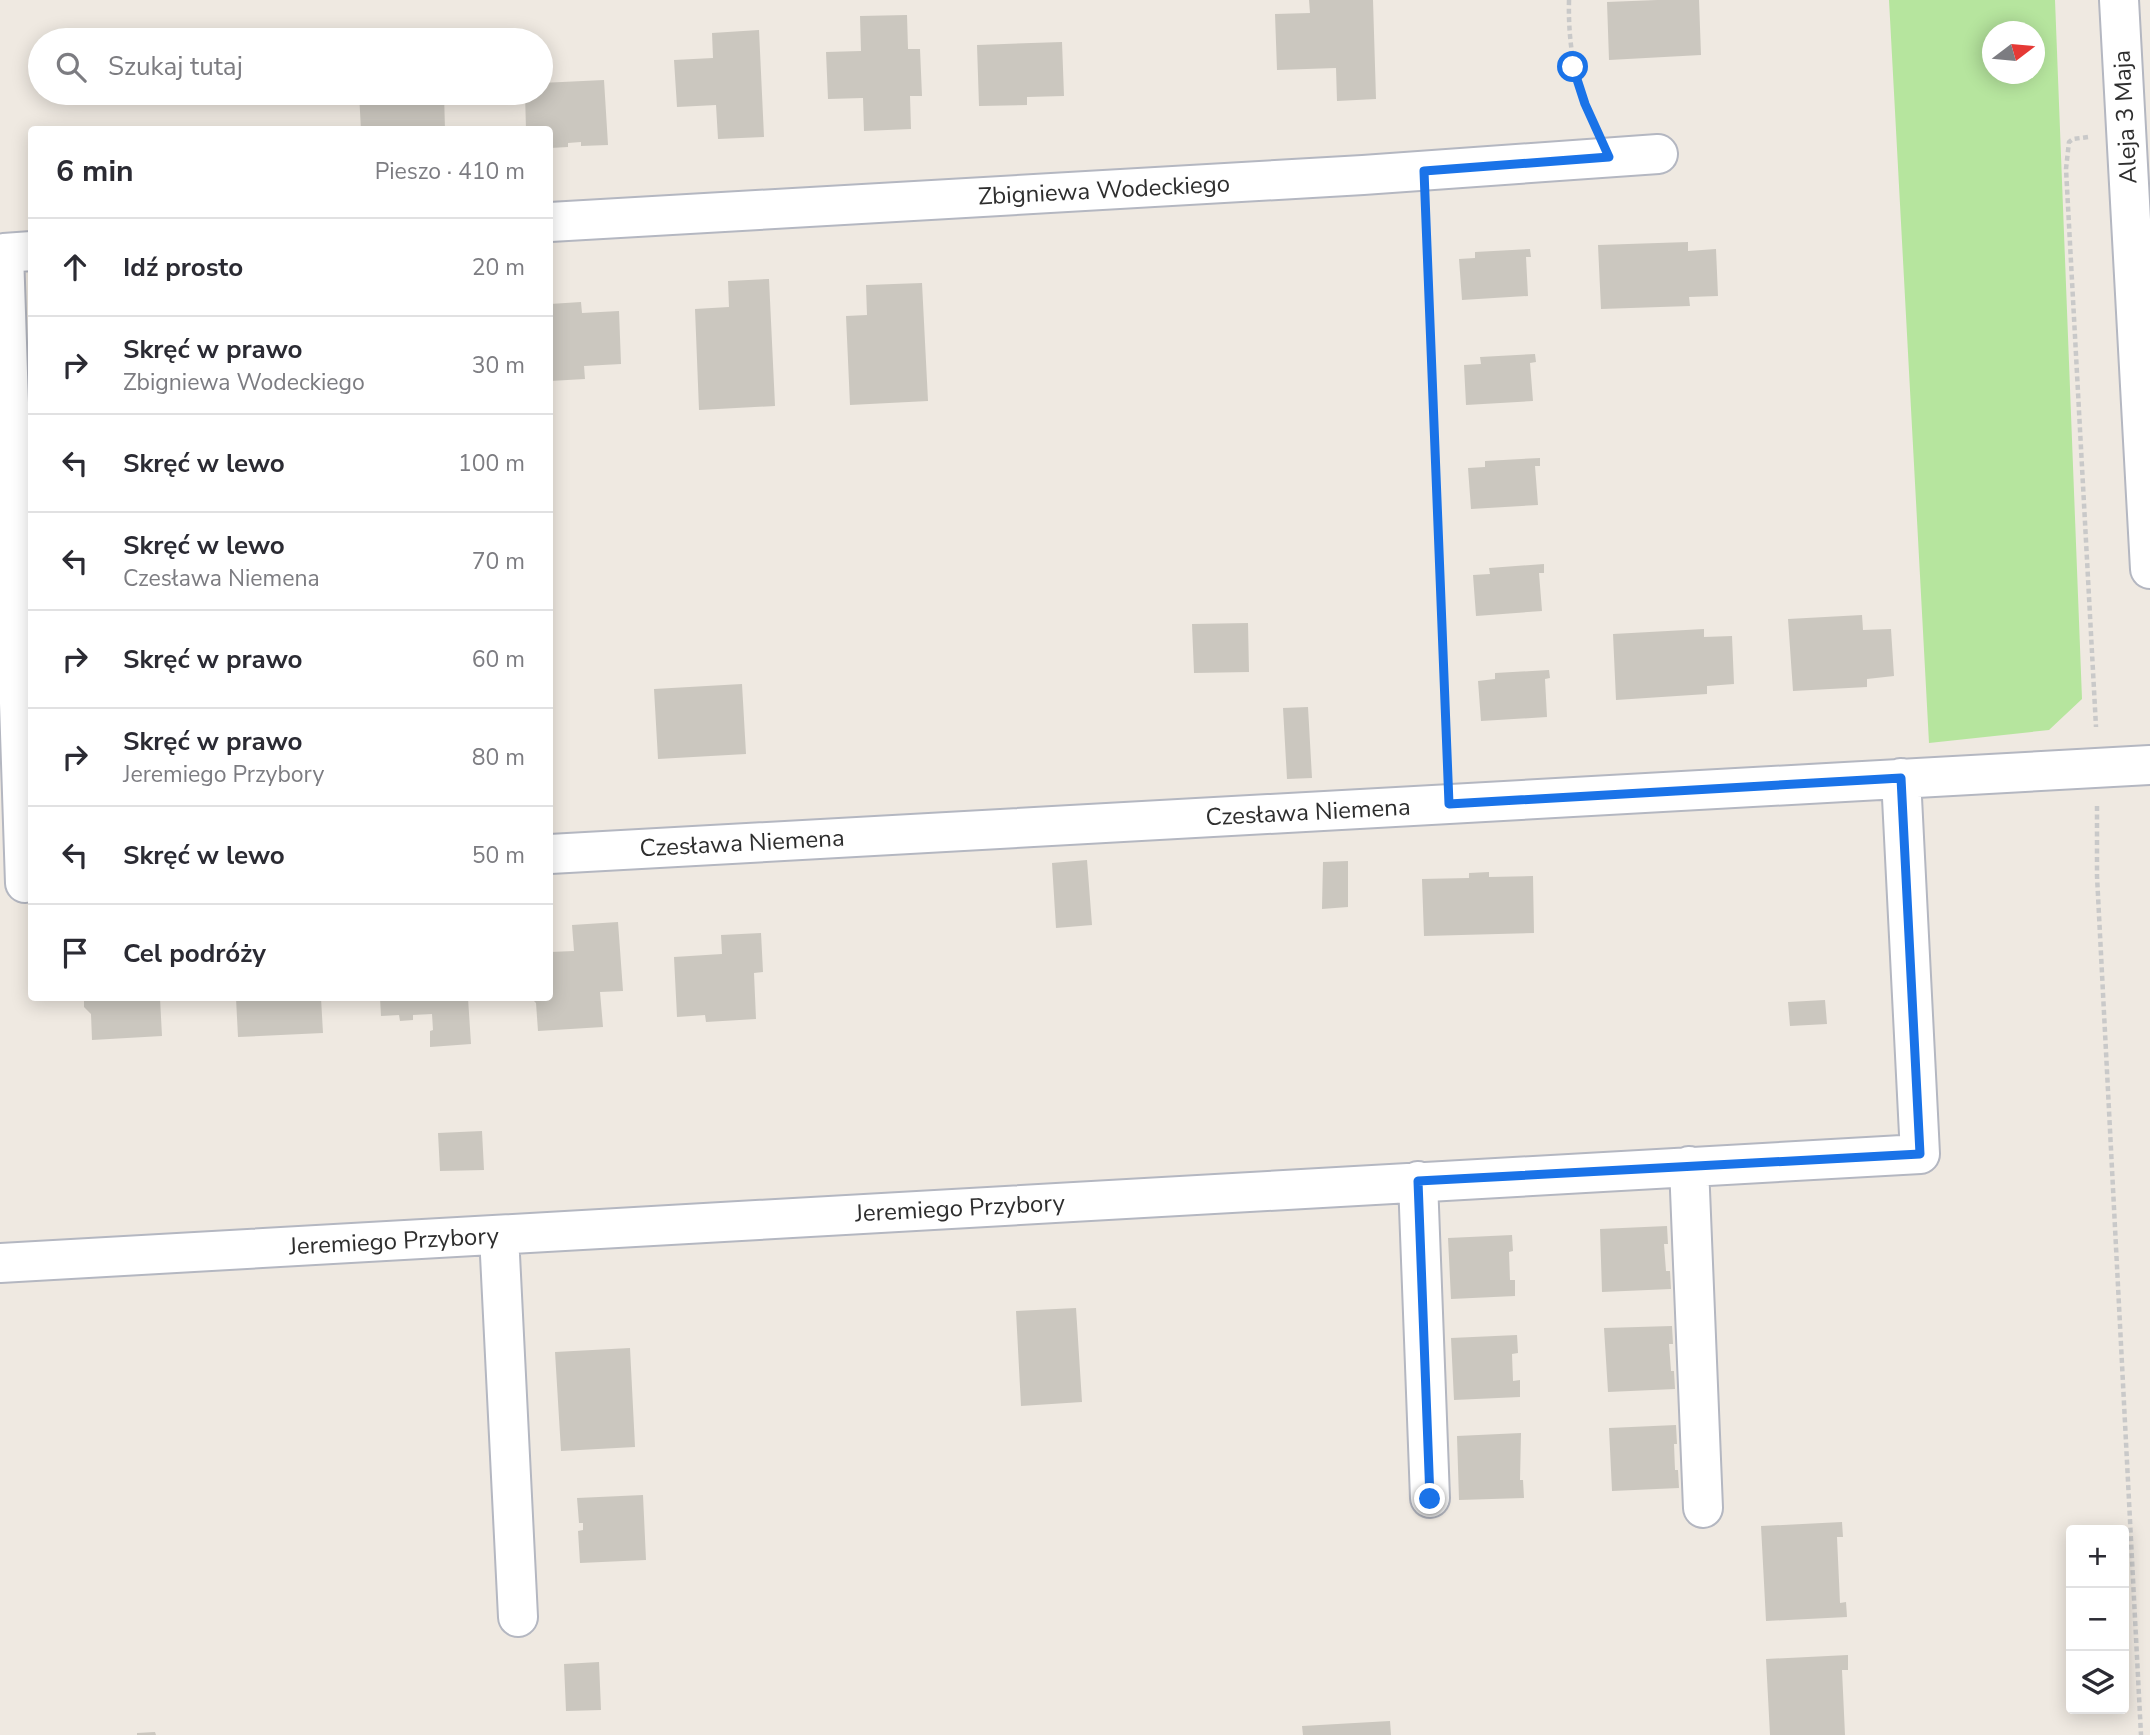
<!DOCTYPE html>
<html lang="pl">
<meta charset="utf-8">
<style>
:root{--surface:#fff;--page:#f7f7f7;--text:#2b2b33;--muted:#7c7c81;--line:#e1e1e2}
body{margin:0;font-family:"Nunito Sans",sans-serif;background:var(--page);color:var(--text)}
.controls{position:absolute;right:21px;bottom:21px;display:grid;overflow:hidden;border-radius:7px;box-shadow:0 4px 18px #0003}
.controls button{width:63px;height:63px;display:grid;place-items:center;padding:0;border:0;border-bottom:2px solid var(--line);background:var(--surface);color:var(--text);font:35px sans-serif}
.compass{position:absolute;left:1982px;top:21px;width:63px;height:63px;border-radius:50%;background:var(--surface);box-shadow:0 4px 18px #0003;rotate:74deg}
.stop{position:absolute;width:21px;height:21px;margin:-16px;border:5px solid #1a73e8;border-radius:50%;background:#fff}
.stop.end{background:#1a73e8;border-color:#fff;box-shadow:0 2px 7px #0008}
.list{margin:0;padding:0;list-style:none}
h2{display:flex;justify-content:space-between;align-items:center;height:91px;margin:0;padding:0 28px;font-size:30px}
h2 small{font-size:23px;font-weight:400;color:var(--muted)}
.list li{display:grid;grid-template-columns:46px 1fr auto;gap:21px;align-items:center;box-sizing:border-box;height:98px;padding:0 28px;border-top:2px solid var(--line)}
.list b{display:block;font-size:26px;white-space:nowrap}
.list p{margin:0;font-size:23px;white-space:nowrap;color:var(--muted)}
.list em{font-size:23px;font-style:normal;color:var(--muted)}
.icon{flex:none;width:38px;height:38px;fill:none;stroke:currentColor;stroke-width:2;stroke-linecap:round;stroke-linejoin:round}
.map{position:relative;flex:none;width:2150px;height:1735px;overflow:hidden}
.search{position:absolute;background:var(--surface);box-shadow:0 4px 18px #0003;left:28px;top:28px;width:525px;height:77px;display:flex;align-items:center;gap:18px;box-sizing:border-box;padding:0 24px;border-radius:38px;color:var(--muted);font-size:26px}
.panel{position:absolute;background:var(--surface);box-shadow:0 4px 18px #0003;left:28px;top:126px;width:525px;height:875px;border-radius:7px}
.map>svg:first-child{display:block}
.green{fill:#b6e59e;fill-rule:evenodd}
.building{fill:#cbc7bf}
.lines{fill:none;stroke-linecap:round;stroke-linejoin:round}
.minor-casing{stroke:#b4b7c1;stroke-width:42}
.path{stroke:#c9c9c9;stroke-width:4.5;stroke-dasharray:5 3.5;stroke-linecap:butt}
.minor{stroke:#fff;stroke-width:38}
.route{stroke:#1a73e8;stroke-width:9}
.labels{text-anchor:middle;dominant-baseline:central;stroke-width:5;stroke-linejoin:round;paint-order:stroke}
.street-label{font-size:24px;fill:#2e2e2e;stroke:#fff}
</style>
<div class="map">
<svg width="2150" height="1735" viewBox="0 0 2150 1735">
<rect width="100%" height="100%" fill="#efe9e1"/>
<path class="green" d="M1889 0H2055L2082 699 2049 730 1929 743ZM1993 32H2035V74H1993Z"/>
<path class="building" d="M1309 0H1373L1376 99 1337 101 1336 68 1277 70 1275 14 1310 13Z
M1657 0H1699L1701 55 1609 60 1607 2Z
M907 15 908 49H920L922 96H910L911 129 864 131 863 98 828 99 826 52 861 51 860 16Z
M759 30 764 137 718 139 716 105 677 107 674 60 713 58 712 33Z
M1062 42 1064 96 1027 97V105L979 106 977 45Z
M604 80 608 145 581 146V142L568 143V147L550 148V130H526L525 93H541V83Z
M359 93H444L445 130H361Z
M1688 242V251L1716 249 1718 296 1689 297 1690 306 1601 309 1598 245Z
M1530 249 1531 257H1526L1528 296 1462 300 1459 259 1475 258V252Z
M769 279 775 406 699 410 695 309 729 307 728 281Z
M922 283 928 401 850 405 846 316 867 315 866 285Z
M581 302 582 313 619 311 621 364 584 366 585 379 550 381V304Z
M1535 354 1536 362 1530 363 1533 401 1466 405 1464 365 1481 364 1480 357Z
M1540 458V466H1535L1538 505 1471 509 1468 468 1485 467V461Z
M1544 564V573H1539L1542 611 1476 616 1473 575 1490 574 1489 568Z
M1862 615 1863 630 1891 629 1894 676 1867 679V687L1793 691 1788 619Z
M1248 623 1249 672 1194 673 1192 624Z
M1704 629V637L1732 636 1734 684 1707 686V694L1616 700 1613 634Z
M1549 670 1550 678 1545 679 1547 717 1481 721 1478 681 1495 679V673Z
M742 684 746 754 658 759 654 689Z
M1308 707 1312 778 1287 779 1283 708Z
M1087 860 1092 925 1056 928 1052 863Z
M1348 861V907L1322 909 1323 862Z
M1489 872V877L1533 876 1534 933 1424 936 1422 879 1469 878V873Z
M618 922 623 991 600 992 603 1027 538 1031 536 1003 531 998H550V952L574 951 572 925Z
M761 933 763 972 754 973 756 1019 706 1022 705 1015 677 1017 674 957 722 954 721 935Z
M84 998H160L162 1036 92 1040 91 1014 84 1007Z
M236 998H321L323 1033 238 1037Z
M380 998H468L471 1044 430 1047V1031L433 1030 432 1014 413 1015V1020L400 1021 399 1015 381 1016Z
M1825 1000 1827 1024 1790 1026 1788 1002Z
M482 1131 484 1170 440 1171 438 1133Z
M1667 1226 1668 1244H1664L1666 1271H1670L1671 1289 1602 1292 1600 1229Z
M1512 1235 1513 1251 1509 1252 1510 1280H1515V1296L1451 1299 1448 1238Z
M1076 1308 1082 1402 1021 1406 1016 1311Z
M1672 1326 1673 1344H1669L1671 1371H1674L1675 1389 1608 1392 1604 1328Z
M1517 1335 1518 1353 1512 1354 1513 1381 1520 1380V1397L1454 1400 1451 1338Z
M630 1348 635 1447 561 1451 555 1352Z
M1676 1425 1677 1444H1674L1675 1470H1678L1679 1488 1612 1491 1609 1428Z
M1521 1433 1520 1480H1523L1524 1498 1459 1500 1457 1436Z
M643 1495 646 1560 580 1563 578 1531 583 1530V1523H579L577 1498Z
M1842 1522 1843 1537H1837L1840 1603 1846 1602 1847 1617 1766 1621 1761 1526Z
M1848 1655V1670H1842L1845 1735H1770L1766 1659Z
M599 1662 601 1710 566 1711 564 1664Z
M1390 1721 1391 1735H1303L1302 1726Z
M155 1732 156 1735H137V1733Z"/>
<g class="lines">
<defs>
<path id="minor" d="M2119 0 2150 569
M550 222 1363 175 1658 154
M550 854 2150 765
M25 883 4 253 32 251
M1689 1166 1703 1508
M1418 1181 1430 1498
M499 1235 518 1617
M0 1263 1920 1154 1901 778"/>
</defs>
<use href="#minor" class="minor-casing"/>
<path class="path" d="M1569 0C1568 42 1574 79 1591 118
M2088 137 2073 139 2069 142 2066 169 2096 727
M1426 210 1447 765
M2097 806V876L2141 1735"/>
<use href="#minor" class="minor"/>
</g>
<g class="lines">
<path class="route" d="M1430 1499 1418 1181 1920 1154 1901 778 1449 804 1424 171 1609 157 1585 104 1573 67"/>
</g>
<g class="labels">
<g class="street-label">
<text transform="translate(2125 117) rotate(-93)">Aleja 3 Maja</text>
<text transform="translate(1104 190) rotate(-3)">Zbigniewa Wodeckiego</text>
<text transform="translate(1308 812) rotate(-3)">Czesława Niemena</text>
<text transform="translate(742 843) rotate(-3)">Czesława Niemena</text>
<text transform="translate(960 1208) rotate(-3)">Jeremiego Przybory</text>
<text transform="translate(394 1241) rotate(-3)">Jeremiego Przybory</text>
</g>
</g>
</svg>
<div class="controls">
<button>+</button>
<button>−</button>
<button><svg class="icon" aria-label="layers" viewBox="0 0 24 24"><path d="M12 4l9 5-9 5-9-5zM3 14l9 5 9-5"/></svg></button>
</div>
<svg class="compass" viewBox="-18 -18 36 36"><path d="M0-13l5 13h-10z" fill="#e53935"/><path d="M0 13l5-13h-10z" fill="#7c7c81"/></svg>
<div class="stop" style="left:1573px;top:67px"></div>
<div class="stop end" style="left:1430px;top:1499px"></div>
<div class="search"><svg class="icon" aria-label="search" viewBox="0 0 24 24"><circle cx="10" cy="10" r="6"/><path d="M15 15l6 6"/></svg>Szukaj tutaj</div>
<section class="panel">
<h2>6 min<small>Pieszo · 410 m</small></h2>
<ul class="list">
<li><svg class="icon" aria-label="ahead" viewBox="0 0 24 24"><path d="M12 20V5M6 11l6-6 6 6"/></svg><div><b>Idź prosto</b></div><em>20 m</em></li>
<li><svg class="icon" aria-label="right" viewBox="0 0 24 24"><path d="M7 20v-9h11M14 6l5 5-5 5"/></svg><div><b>Skręć w prawo</b><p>Zbigniewa Wodeckiego</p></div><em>30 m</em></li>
<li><svg class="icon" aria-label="left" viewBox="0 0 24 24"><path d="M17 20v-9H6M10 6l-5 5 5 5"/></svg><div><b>Skręć w lewo</b></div><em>100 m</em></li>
<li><svg class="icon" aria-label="left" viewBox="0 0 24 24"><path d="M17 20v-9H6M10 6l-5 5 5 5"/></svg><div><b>Skręć w lewo</b><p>Czesława Niemena</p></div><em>70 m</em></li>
<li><svg class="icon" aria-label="right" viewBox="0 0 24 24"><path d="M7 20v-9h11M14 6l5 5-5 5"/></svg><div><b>Skręć w prawo</b></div><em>60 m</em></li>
<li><svg class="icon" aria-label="right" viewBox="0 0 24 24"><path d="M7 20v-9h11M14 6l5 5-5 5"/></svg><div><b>Skręć w prawo</b><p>Jeremiego Przybory</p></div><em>80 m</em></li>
<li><svg class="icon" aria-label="left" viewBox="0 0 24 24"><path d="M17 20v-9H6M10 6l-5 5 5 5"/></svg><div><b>Skręć w lewo</b></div><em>50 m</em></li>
<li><svg class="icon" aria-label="arrive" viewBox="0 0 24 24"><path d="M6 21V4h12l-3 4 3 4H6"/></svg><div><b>Cel podróży</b></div></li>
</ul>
</section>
</div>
